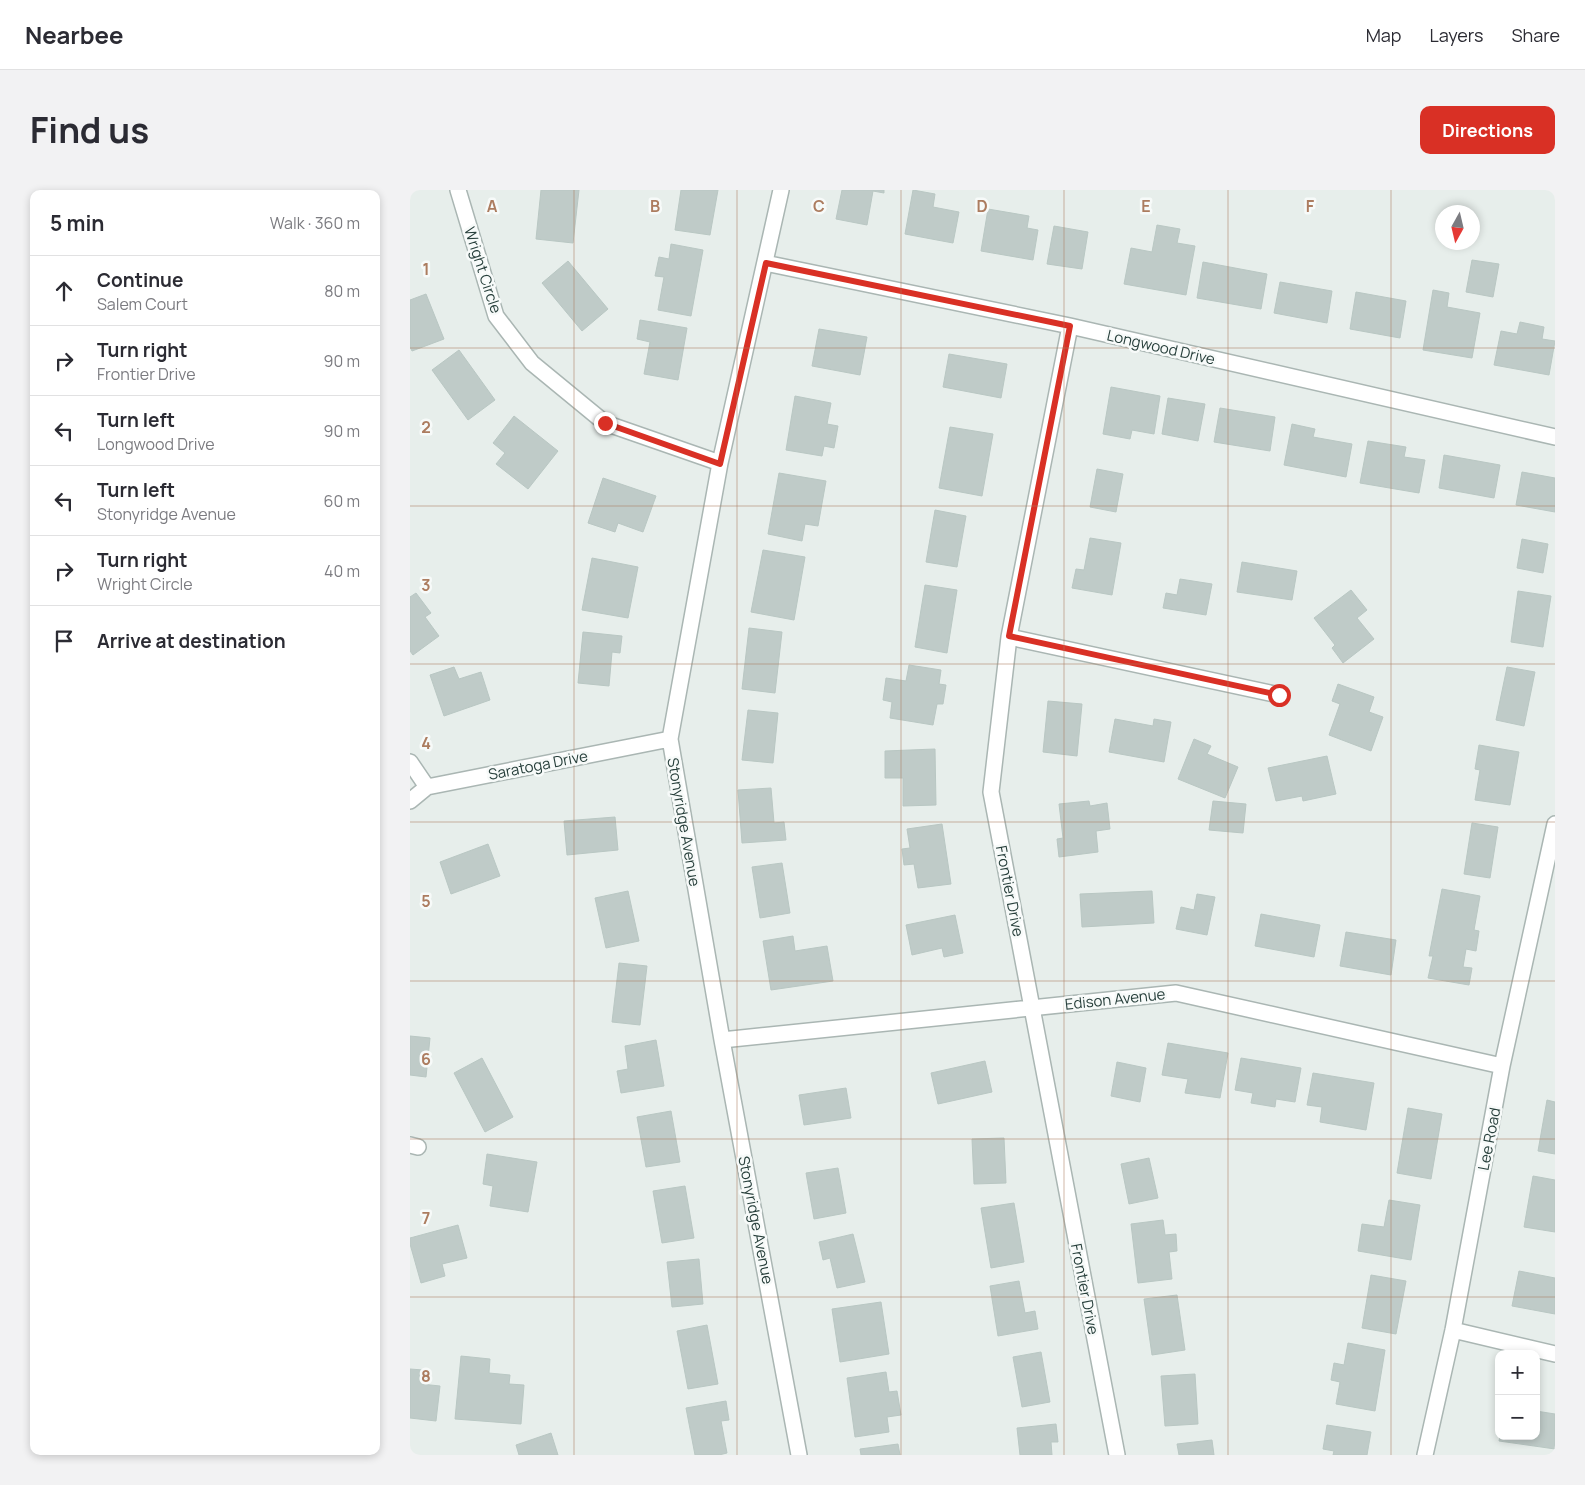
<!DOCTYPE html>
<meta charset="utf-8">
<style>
:root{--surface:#fff;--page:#f2f2f3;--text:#2b2b33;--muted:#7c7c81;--line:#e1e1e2;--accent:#d93025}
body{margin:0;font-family:Manrope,sans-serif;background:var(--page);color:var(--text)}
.controls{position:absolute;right:15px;bottom:15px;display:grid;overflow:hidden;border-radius:10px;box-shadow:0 2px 8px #0003}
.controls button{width:45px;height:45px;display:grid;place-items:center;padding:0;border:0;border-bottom:1px solid var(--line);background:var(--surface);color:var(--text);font:25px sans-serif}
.compass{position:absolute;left:1025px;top:15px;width:45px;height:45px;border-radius:50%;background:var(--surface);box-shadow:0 2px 8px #0003;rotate:188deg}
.stop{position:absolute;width:15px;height:15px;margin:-11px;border:4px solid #d93025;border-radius:50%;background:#fff}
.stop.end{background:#d93025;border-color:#fff;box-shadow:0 1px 5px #0008}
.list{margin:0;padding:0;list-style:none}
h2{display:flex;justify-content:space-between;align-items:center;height:65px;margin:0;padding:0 20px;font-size:21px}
h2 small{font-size:16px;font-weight:400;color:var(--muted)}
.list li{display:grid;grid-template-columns:32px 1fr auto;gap:15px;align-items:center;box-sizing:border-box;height:70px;padding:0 20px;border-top:1px solid var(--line)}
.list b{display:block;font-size:19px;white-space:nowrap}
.list p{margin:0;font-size:16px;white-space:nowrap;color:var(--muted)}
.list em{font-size:16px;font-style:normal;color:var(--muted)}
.icon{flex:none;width:28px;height:28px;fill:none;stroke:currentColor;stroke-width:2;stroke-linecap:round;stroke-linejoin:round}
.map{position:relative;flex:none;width:1145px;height:1265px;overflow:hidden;border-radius:10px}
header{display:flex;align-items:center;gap:30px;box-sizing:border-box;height:70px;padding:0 25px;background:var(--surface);border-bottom:1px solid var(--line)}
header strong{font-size:24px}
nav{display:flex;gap:28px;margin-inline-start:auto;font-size:18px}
.intro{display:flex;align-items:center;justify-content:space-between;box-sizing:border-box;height:120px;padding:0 30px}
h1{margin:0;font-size:35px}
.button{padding:12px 22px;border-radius:10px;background:var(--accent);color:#fff;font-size:18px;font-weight:700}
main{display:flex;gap:30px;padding:0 30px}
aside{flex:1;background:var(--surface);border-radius:10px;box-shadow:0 2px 8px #0003}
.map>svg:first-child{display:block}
.building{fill:#bfcbc8;stroke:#b9c7c3}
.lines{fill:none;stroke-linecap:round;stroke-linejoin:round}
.minor-casing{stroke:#aab6b3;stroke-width:18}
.minor{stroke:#fff;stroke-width:15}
.route{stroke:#d93025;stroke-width:6}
.grid{fill:none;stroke:#ac7c5f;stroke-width:1;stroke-opacity:0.55}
.labels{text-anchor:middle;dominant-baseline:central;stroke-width:5;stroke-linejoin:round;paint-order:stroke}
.street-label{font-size:15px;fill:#273f3b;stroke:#f7faf9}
.grid-label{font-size:16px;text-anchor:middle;font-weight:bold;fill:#ac7c5f;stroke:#f7faf9;stroke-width:5;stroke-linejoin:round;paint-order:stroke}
</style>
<header>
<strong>Nearbee</strong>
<nav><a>Map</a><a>Layers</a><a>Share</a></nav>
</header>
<div class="intro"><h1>Find us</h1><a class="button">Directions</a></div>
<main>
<aside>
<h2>5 min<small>Walk · 360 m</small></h2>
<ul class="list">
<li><svg class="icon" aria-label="ahead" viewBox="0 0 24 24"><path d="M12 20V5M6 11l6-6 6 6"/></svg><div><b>Continue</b><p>Salem Court</p></div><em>80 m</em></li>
<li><svg class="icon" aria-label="right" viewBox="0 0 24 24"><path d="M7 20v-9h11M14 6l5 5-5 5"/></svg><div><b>Turn right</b><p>Frontier Drive</p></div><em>90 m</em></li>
<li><svg class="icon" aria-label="left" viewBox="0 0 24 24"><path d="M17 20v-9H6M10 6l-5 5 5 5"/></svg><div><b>Turn left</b><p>Longwood Drive</p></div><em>90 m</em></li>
<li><svg class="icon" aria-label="left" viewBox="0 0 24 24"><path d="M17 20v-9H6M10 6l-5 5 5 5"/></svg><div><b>Turn left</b><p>Stonyridge Avenue</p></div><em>60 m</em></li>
<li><svg class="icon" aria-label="right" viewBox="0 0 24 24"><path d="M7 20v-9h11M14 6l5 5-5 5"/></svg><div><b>Turn right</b><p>Wright Circle</p></div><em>40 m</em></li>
<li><svg class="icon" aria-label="arrive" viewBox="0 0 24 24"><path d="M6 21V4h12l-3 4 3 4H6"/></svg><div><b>Arrive at destination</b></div></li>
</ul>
</aside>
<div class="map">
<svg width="1145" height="1265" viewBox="0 0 1145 1265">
<rect width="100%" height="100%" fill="#e7eeeb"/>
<path class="building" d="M131 0H169L163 53 126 49Z
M271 0H308L300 45 265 40Z
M432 0H474V3L463 1 457 35 426 29Z
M503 0 525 4 523 17 549 22 543 53 495 44Z
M578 19 619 26 617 38 628 40 623 70 571 61Z
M747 35 770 39 767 53 785 56 776 105 714 94 721 58 742 62Z
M644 36 678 42 672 79 637 74Z
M261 54 293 60 281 126 248 120 254 87 245 86 249 67 259 69Z
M1062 70 1089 74 1083 107 1056 102Z
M158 71 198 119 172 141 132 93Z
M793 72 857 84 851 119 787 108Z
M870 92 922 101 917 133 864 123Z
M1023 100 1039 103 1037 117 1070 123 1062 168 1013 160Z
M946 102 996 111 990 148 940 139Z
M16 104 34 149 2 161 0 157V110Z
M230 130 277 138 268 190 234 184 240 152 227 149Z
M1110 132 1134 137 1132 149 1145 151 1139 185 1084 175 1091 141 1107 144Z
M409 139 457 147 450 185 402 176Z
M49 160 85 210 58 230 22 180Z
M539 164 597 174 591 208 533 197Z
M701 197 750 206 744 244 722 240 720 249 693 244Z
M385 206 421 213 417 234 428 236 424 258 414 256 412 266 376 260Z
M758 208 795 214 788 251 752 244Z
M810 218 865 227 860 261 804 252Z
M104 226 148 261 118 299 86 274 95 263 83 253Z
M882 234 905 239 903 247 942 254 936 287 874 275Z
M540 237 583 244 572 306 529 298Z
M958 251 996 257 994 267 1015 270 1009 303 950 293Z
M1034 265 1090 275 1084 308 1029 298Z
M687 279 713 284 706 322 680 317Z
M1112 282 1145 288V322L1106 315Z
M369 283 416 291 408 336 395 334 392 351 358 344Z
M193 288 246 306 233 342 208 333 205 342 178 333Z
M525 320 556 326 547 377 516 372Z
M680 348 711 353 702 405 662 398 666 379 674 380Z
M1112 349 1138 354 1133 383 1107 378Z
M353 360 395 367 384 430 341 422Z
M182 368 228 377 218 428 172 420Z
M832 372 887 381 882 410 827 402Z
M770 389 802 394 796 425 753 418 756 403 767 405Z
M515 395 547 400 537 463 505 457Z
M941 400 957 420 947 428 964 449 933 473 922 458 925 455 904 428Z
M1108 401 1141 406 1133 457 1101 452Z
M6 403 21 423 15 427 29 446 3 465 0 461V407Z
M339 438 372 442 365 503 332 499Z
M173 442 212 446 210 463 202 462 199 496 168 493Z
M499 475 531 480 529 494 536 495 533 514H527L523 535 480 528 482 512 473 510 476 488 496 491Z
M44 477 49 489 71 482 80 510 34 526 20 485Z
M1097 477 1125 482 1114 536 1086 530Z
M928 494 964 507 959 522 973 527 961 561 919 545 930 514 922 511Z
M638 511 672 514 667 566 633 562Z
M338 520 368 523 363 573 332 570Z
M705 529 743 536 744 529 761 532 754 572 699 562Z
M784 549 801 556 797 564 828 577 815 608 768 589Z
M1069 555 1109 562 1100 615 1065 610 1070 580 1065 579Z
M525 559 526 615 493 616V588H475V561Z
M917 566 926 604 893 611 892 606 866 611 858 578Z
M361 598 364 633 374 632 376 650 332 653 328 600Z
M679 611 680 616 697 613 700 639 686 641 688 662 649 667 647 649 653 648 649 614Z
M803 611 836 614 833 643 799 640Z
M205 627 208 660 157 665 154 631Z
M1062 633 1088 637 1080 688 1054 684Z
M532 634 541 694 508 698 504 674 494 675 492 659 500 658 497 639Z
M78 654 90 686 41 704 30 672Z
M372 673 380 723 350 728 342 677Z
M1032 699 1070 706 1064 740 1069 741 1066 761 1056 759 1053 777 1062 778 1059 795 1018 788 1023 766H1019Z
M218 701 229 751 196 758 185 708Z
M742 701 744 733 672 737 670 704Z
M787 704 805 707 797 745 766 739 771 717 784 720Z
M851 724 910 735 904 767 845 756Z
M545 725 553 763 534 767 532 758 502 765 496 735Z
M936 742 986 750 981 785 930 776Z
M383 746 385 761 417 756 423 791 361 800 353 751Z
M209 773 237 776 230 835 202 832Z
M0 846 20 848 16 887 0 885Z
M246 850 254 896 211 903 207 881 218 879 215 856Z
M758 853 818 863 810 908 775 903 778 889 752 885Z
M72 868 103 927 75 942 44 883Z
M831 868 891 878 885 912 866 909 865 917 841 913 843 903 825 900Z
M575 871 582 902 528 914 521 883Z
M707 872 736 878 730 912 701 906Z
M903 883 964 893 956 940 910 932 912 917 897 915Z
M436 898 441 928 394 935 389 905Z
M1137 910 1145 912V964L1128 961Z
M998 918 1032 924 1021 989 987 983Z
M261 921 270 972 236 977 227 927Z
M594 948 596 993 564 994 562 949Z
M77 964 127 972 118 1022 80 1016 83 996 73 994Z
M739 968 748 1008 719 1014 711 974Z
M428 978 436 1023 404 1029 396 983Z
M1123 986 1145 990V1042L1114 1037Z
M275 996 284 1048 252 1053 243 1001Z
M979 1010 1010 1015 1001 1070 948 1061 952 1034 974 1037Z
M604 1013 614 1072 581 1078 571 1018Z
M753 1030 755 1045 766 1044 767 1061 759 1062 762 1089 728 1093 721 1034Z
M48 1035 57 1068 32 1074 35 1086 11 1093 0 1054V1048Z
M443 1044 455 1092 427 1098 420 1068 413 1070 409 1052Z
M289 1069 293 1114 262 1117 257 1072Z
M1109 1081 1145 1088V1124L1102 1116Z
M961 1085 996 1091 986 1144 952 1138Z
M609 1091 615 1123 625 1121 628 1139 588 1146 580 1096Z
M767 1105 775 1160 742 1165 734 1109Z
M471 1112 479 1164 430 1172 422 1119Z
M297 1135 308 1194 278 1199 267 1141Z
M938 1153 975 1160 965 1221 926 1214 930 1192 921 1190 924 1173 934 1175Z
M631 1162 640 1212 612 1217 603 1167Z
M51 1166 80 1169 79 1183 100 1185 99 1194 114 1195 111 1234 45 1229Z
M0 1179 13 1180 11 1194 30 1196 26 1231 0 1228Z
M476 1182 479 1202 487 1201 491 1225 477 1227 479 1242 445 1247 437 1188Z
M785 1184 788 1234 755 1236 751 1186Z
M316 1211 319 1230 311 1231 317 1263 309 1265H285L276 1218Z
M1126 1221 1145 1224V1259L1089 1251 1090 1246H1126Z
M646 1234 648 1252H641L642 1265H610L607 1238Z
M917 1235 961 1242 957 1265H923L924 1261 913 1259Z
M141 1243 148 1265H109L106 1255Z
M802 1250 804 1265H769L767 1254Z
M488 1254 490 1265H451L450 1259Z"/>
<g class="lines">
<defs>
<path id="minor" d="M48 0 86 126 122 173 195 233 310 273
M371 0 310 273 260 549 312 850 389 1265
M355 73 660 136 1145 247
M660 136 599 447 581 602 707 1265
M599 447 869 505
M0 572 17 597
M0 611 17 597 260 549
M312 850 766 803 1092 876
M0 955 8 957
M1043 1140 1145 1164
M1015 1265 1043 1140 1092 876 1145 634"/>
</defs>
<use href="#minor" class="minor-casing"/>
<use href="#minor" class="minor"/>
</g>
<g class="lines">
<path class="route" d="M195 233 310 274 356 73 660 136 599 446 869 505"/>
</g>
<path class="grid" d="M164 0V1265M327 0V1265M491 0V1265M654 0V1265M818 0V1265M981 0V1265M0 158H1145M0 316H1145M0 474H1145M0 632H1145M0 791H1145M0 949H1145M0 1107H1145"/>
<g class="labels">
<g class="street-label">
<text transform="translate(73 80) rotate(72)">Wright Circle</text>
<text transform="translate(751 157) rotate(13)">Longwood Drive</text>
<text transform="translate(128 575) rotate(-11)">Saratoga Drive</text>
<text transform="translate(274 632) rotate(80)">Stonyridge Avenue</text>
<text transform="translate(600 701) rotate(79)">Frontier Drive</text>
<text transform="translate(705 809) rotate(-6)">Edison Avenue</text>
<text transform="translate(1079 949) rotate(-79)">Lee Road</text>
<text transform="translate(346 1030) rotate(79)">Stonyridge Avenue</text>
<text transform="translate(675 1099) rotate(79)">Frontier Drive</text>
</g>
</g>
<g class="grid-label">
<text x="82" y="22">A</text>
<text x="245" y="22">B</text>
<text x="409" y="22">C</text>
<text x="572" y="22">D</text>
<text x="736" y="22">E</text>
<text x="900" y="22">F</text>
<text x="16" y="85">1</text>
<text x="16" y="243">2</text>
<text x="16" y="401">3</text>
<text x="16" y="559">4</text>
<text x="16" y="717">5</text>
<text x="16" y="875">6</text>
<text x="16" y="1034">7</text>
<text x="16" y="1192">8</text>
</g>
</svg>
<div class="controls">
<button>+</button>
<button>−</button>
</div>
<svg class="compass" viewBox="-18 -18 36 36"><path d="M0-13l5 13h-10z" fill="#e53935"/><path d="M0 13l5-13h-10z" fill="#7c7c81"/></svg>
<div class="stop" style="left:869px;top:505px"></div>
<div class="stop end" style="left:195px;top:233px"></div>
</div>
</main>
